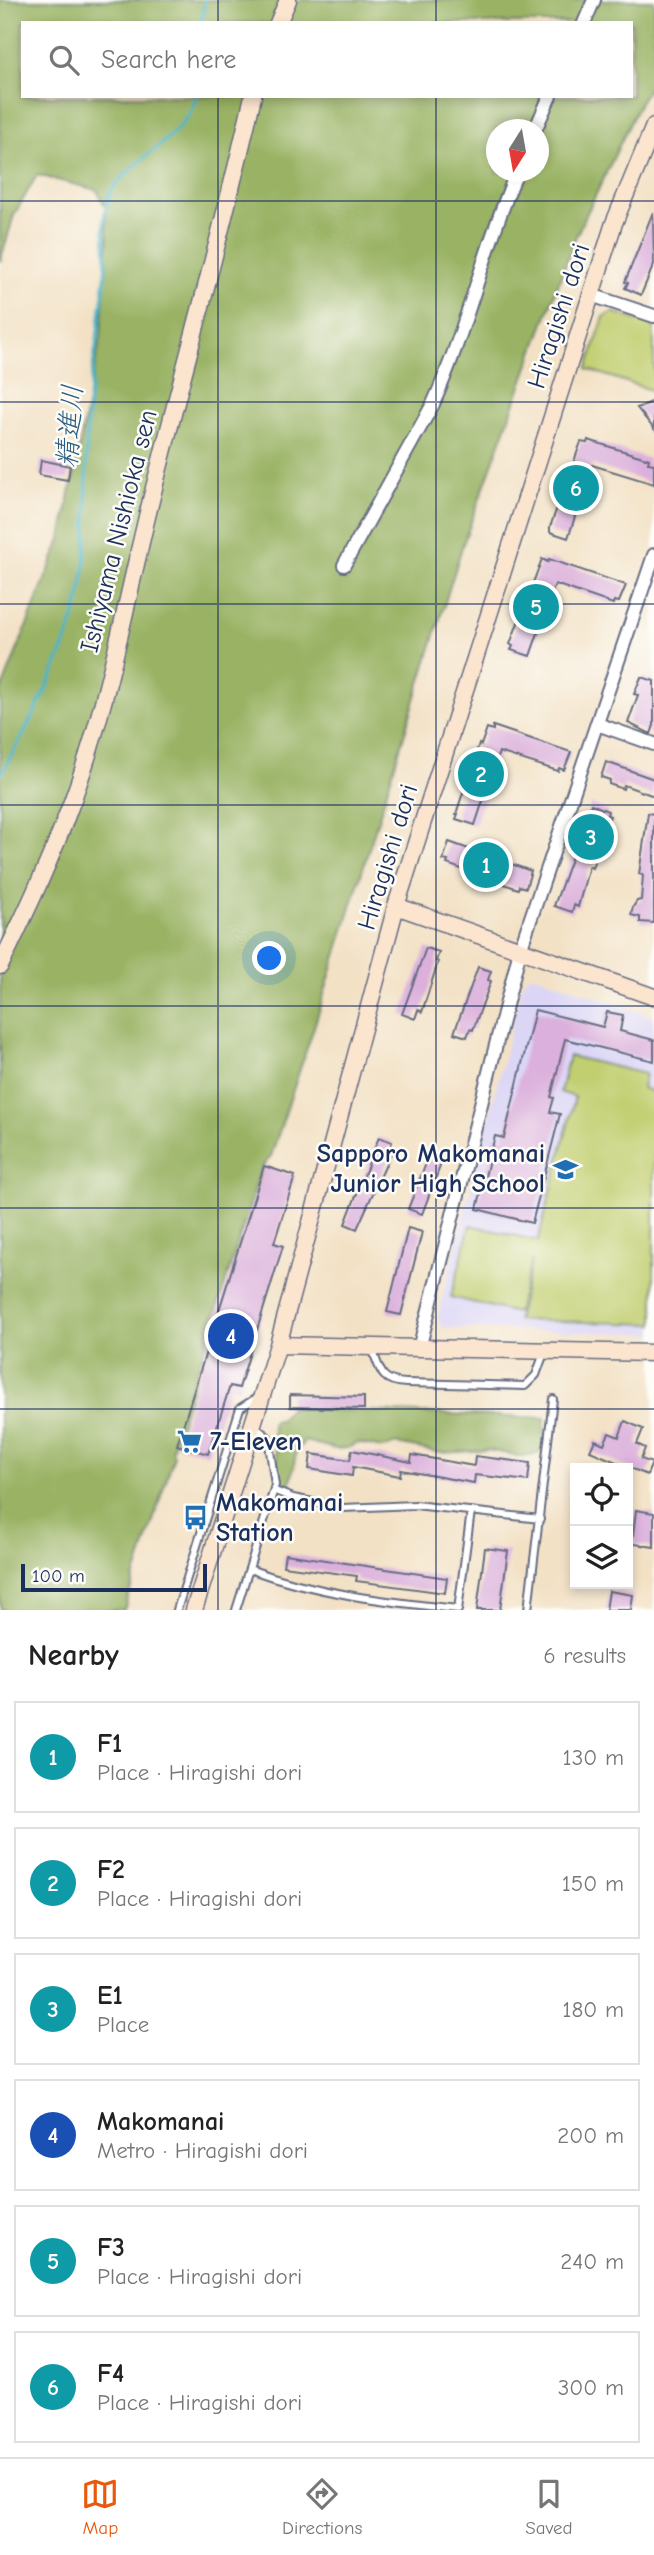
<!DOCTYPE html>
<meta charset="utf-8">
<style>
:root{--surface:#fff;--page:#f6f6f6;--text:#222;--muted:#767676;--line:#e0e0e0;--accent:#ea580c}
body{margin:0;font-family:"Comic Neue","Klee One",sans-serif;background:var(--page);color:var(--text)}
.controls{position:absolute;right:21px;bottom:21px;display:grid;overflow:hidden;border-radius:0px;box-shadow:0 4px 10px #0003}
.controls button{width:63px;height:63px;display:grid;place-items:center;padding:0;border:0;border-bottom:2px solid var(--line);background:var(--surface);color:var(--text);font:35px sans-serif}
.compass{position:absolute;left:486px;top:119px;width:63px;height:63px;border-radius:50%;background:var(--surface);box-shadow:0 4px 10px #0003;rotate:191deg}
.scale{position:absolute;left:21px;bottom:18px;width:186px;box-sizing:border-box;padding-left:7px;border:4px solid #1b2f5e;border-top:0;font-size:19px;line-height:24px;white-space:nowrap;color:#1b2f5e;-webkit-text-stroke:5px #fdfcf7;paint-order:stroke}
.you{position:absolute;left:270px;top:959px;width:24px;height:24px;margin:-18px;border:5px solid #fff;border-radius:50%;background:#1a73e8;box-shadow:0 0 0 10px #1a73e833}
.badge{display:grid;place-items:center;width:46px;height:46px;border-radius:50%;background:var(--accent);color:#fff;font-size:23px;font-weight:700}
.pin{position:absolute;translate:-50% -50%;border:4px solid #fff;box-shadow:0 2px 7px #0006}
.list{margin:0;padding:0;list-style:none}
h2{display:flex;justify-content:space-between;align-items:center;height:91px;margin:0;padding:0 28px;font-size:30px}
h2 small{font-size:23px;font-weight:400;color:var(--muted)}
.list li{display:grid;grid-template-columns:46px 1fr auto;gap:21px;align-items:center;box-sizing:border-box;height:112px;margin:0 14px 14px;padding:0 14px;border:2px solid var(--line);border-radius:0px}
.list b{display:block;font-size:26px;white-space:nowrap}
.list p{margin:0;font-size:23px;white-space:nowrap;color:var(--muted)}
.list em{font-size:23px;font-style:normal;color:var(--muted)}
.icon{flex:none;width:38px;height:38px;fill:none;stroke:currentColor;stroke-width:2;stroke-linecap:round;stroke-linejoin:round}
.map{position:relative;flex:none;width:654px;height:1610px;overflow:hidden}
.search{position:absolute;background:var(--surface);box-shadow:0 4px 10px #0003;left:21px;right:21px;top:21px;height:77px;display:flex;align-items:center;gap:18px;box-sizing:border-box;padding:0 24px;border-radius:0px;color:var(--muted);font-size:26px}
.sheet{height:847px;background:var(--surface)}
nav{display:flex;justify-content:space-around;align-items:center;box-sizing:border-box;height:98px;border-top:2px solid var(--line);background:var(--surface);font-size:19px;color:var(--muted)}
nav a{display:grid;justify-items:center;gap:4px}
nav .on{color:var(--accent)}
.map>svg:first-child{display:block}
.built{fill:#dcd6f6}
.green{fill:#c2cf71;stroke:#6e7f68;stroke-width:2}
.forest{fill:#99b263;stroke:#5a7060;stroke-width:2;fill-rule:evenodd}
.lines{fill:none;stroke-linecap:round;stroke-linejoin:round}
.stream{stroke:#49b4c6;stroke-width:3.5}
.building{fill:#dbb0dc}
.lane-casing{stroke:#676d82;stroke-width:10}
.street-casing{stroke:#676d82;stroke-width:16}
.secondary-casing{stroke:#676d82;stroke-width:19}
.lane{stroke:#fff;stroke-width:6}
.street{stroke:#fff;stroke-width:12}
.secondary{stroke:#fce5cf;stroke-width:16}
.grid{fill:none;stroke:#1b2f5e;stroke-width:2;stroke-opacity:0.55}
.labels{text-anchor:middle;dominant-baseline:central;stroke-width:5;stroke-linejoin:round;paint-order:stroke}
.street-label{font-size:26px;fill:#1b2f5e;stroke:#fdfcf7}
.poi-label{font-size:26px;font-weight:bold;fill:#1b2f5e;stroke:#fdfcf7;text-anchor:start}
.water-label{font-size:28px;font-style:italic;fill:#2b5e82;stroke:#fdfcf7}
</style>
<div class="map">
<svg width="654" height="1610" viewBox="0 0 654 1610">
<rect width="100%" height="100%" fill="#fdfcf7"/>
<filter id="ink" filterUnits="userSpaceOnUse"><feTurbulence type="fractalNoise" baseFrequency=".0143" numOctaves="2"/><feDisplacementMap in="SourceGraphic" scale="14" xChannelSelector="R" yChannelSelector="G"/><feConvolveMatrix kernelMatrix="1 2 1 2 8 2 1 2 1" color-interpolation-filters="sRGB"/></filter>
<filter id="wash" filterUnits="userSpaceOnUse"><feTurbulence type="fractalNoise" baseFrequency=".00686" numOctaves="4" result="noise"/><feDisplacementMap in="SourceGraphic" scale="28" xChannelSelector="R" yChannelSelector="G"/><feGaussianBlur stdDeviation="1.57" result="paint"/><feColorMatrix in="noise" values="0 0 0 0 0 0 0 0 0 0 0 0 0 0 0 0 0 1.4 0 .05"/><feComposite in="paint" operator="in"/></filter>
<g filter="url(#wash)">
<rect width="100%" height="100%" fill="#f3e1c5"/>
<path class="built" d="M532 974 654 1017V1334L444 1328 437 1320 524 979Z"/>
<path class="green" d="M613 312 654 326V391L587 369 604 317Z
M569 1056 645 1074 642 1088 654 1092V1324L517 1320 532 1260 517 1313 451 1297 470 1225 538 1241 575 1097 560 1092Z"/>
<path class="forest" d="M0 0H654V80L640 102 575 238 463 544 314 1027 271 1156 262 1167 172 1450 174 1456 124 1610H0V694L61 539 101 336 108 239 105 206 97 190 37 175 14 215 0 262ZM23 23H631V96H23ZM496 130H538V172H496Z
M289 1408 545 1418 542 1452 524 1457 488 1450 441 1453 397 1444 382 1448 358 1443 347 1448 336 1449 305 1441C290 1454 297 1470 289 1484H280L272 1424 273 1420H280Z"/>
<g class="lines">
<path class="stream" d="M201 23 205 0
M0 776C30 723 60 668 77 608 93 549 84 489 87 429 88 388 97 349 101 309 103 293 106 277 106 261 106 237 100 218 110 194 112 188 118 182 123 177 144 154 191 129 196 96"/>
</g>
<g id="blocks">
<path class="building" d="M653 212 654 264 641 295 625 288 628 283 625 282Z
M654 401V429L637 408Z
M588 440 649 459 648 463 654 464V484L592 465 568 538 550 532V527L581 442 587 443Z
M41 460 70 466 68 480 39 475Z
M542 559 548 562 549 559 626 585 619 602 614 601 613 604 555 584 530 656 511 650 513 646 510 644Z
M641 677 654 681V725L651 734 628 723 638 695 634 694Z
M493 726 571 752 564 770 559 768 558 771 499 752 475 825 456 819 458 814H456L479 744 481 745 487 728 493 730Z
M606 762 654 779V796L624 785 623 789 609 784 610 780 601 777Z
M591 804 608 811 607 815 610 816 592 868 589 866 578 907 574 905 572 912 554 906Z
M648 813 654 814V923L640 922V917L631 915 633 907 637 901 641 900 643 875 639 874Z
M449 842 531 871 526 888 519 886 518 889 447 864 448 861 443 860Z
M426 948 439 952 436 961 438 962 422 1012 418 1010 415 1019 402 1014Z
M478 967 491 971 488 980 491 981 473 1030 470 1029 467 1037 454 1033Z
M535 1010 603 1027 607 1012 623 1015 620 1031 654 1040V1061L565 1039 551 1097 554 1098 550 1112 560 1114 532 1223 477 1209 495 1136 504 1138Z
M379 1137 392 1142 389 1150 392 1151 357 1229 345 1224Z
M429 1156 442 1161 422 1214 408 1209Z
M264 1166 295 1176 274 1243 283 1246 239 1388 230 1386 208 1454 177 1445Z
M408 1228 422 1232 401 1315 387 1312Z
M290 1395 364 1397V1409L290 1407Z
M625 1421 643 1429 637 1444 645 1448 641 1459 652 1463 647 1475 590 1451 595 1440 604 1444 609 1433 619 1437Z
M352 1450 411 1462 412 1455 474 1466 475 1456 530 1463 528 1481 475 1475 474 1483 401 1470 400 1476 353 1467 352 1476 309 1469 311 1454 350 1460Z
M636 1510 654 1513V1547L628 1543V1534L633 1535Z
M485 1548 508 1551 500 1610H477Z
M285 1554 447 1578 445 1593 356 1581 357 1576 283 1566Z
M609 1591 633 1595 631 1610H606Z"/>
</g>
</g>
<g filter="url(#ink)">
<use href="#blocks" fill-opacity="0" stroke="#676d82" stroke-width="2"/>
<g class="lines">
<defs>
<path id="lane" d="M372 1348C380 1370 380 1382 406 1383L525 1386 536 1375 544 1353
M275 1491 293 1498 343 1508 415 1505 540 1519
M249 1569C317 1594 387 1602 458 1609
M177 1610 240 1408 258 1397
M236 1610 270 1502 275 1485 268 1437 254 1426
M458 1610 471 1511
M528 1610 553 1399"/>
<path id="street" d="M584 23 594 0
M535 130 550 96
M591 295 654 316
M344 565 433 404C467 329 484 247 517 172
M597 724 654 744
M419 1349 520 950 654 555"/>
<path id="secondary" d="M278 23 288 0
M396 906 654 997
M0 966C24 917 48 867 67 815 107 712 126 600 153 492 186 360 223 229 253 96
M278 1345 654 1353
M194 1610 278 1345 396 906 614 223 654 126"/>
</defs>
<use href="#lane" class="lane-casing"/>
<use href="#street" class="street-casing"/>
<use href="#secondary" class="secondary-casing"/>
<use href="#lane" class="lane"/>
<use href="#street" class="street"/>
<use href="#secondary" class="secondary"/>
</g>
</g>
<path class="grid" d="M218 0V23M436 0V23M218 96V1610M436 96V1610M0 201H654M0 402H654M0 604H654M0 805H654M0 1006H654M0 1208H654M0 1409H654"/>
<defs>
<symbol id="school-bare" viewBox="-9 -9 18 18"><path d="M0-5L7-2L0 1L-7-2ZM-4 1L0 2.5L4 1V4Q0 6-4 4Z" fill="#1f6fb2" stroke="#fdfcf7" stroke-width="2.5" paint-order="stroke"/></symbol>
<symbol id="supermarket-bare" viewBox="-9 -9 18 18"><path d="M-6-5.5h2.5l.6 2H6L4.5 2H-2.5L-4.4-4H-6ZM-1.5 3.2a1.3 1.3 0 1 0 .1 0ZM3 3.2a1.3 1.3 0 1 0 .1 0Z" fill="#1f6fb2" stroke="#fdfcf7" stroke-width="2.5" paint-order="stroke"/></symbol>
<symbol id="bus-bare" viewBox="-9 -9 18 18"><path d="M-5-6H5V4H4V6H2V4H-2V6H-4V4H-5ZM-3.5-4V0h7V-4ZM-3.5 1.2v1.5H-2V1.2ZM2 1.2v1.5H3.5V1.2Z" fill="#1f6fb2" stroke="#fdfcf7" stroke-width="2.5" paint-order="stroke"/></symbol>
</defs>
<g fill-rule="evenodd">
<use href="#school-bare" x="548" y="1152" width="35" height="35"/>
<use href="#supermarket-bare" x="172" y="1424" width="35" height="35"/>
<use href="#bus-bare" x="178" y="1500" width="35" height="35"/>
</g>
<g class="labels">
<g class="street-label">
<text transform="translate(559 316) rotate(-72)">Hiragishi dori</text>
<text transform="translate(119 531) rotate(-76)">Ishiyama Nishioka sen</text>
<text transform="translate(388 857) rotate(-73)">Hiragishi dori</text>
</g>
<g class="poi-label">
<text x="545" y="1154" text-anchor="end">Sapporo Makomanai<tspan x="545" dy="30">Junior High School</tspan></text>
<text x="210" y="1442">7-Eleven</text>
<text x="216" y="1503">Makomanai<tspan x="216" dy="30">Station</tspan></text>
</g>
<g class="water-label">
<text transform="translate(70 426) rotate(-86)">精進川</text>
</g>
</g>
</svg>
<div class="controls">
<button><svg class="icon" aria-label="locate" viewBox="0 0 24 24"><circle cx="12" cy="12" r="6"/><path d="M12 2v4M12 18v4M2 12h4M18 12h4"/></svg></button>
<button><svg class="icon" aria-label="layers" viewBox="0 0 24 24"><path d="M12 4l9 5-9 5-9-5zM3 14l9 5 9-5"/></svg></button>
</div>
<svg class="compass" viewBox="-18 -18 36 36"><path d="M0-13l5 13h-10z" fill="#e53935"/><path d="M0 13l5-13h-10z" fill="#767676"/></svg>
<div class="scale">100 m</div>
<div class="you"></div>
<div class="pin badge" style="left:486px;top:865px;background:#0f9aa8">1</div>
<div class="pin badge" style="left:481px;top:774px;background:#0f9aa8">2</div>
<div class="pin badge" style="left:591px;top:837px;background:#0f9aa8">3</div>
<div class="pin badge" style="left:231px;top:1336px;background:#1a4fb4">4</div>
<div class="pin badge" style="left:536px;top:607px;background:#0f9aa8">5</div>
<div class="pin badge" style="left:576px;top:488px;background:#0f9aa8">6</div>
<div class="search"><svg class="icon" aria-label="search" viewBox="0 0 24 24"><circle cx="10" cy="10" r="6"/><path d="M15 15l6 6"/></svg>Search here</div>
</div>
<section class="sheet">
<h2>Nearby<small>6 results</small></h2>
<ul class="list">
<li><span class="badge" style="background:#0f9aa8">1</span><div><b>F1</b><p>Place · Hiragishi dori</p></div><em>130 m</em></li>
<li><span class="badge" style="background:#0f9aa8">2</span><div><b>F2</b><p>Place · Hiragishi dori</p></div><em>150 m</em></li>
<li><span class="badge" style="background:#0f9aa8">3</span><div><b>E1</b><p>Place</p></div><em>180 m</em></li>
<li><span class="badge" style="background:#1a4fb4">4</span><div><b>Makomanai</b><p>Metro · Hiragishi dori</p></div><em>200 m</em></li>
<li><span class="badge" style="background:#0f9aa8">5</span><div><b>F3</b><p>Place · Hiragishi dori</p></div><em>240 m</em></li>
<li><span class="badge" style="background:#0f9aa8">6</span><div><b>F4</b><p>Place · Hiragishi dori</p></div><em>300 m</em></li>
</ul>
</section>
<nav>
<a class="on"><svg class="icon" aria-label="map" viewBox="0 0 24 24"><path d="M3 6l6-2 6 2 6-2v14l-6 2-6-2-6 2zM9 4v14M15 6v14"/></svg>Map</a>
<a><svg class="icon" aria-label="directions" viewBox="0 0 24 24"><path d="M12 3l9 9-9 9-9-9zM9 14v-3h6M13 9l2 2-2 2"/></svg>Directions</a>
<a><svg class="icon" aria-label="saved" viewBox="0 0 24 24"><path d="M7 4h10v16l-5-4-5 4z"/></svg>Saved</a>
</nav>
